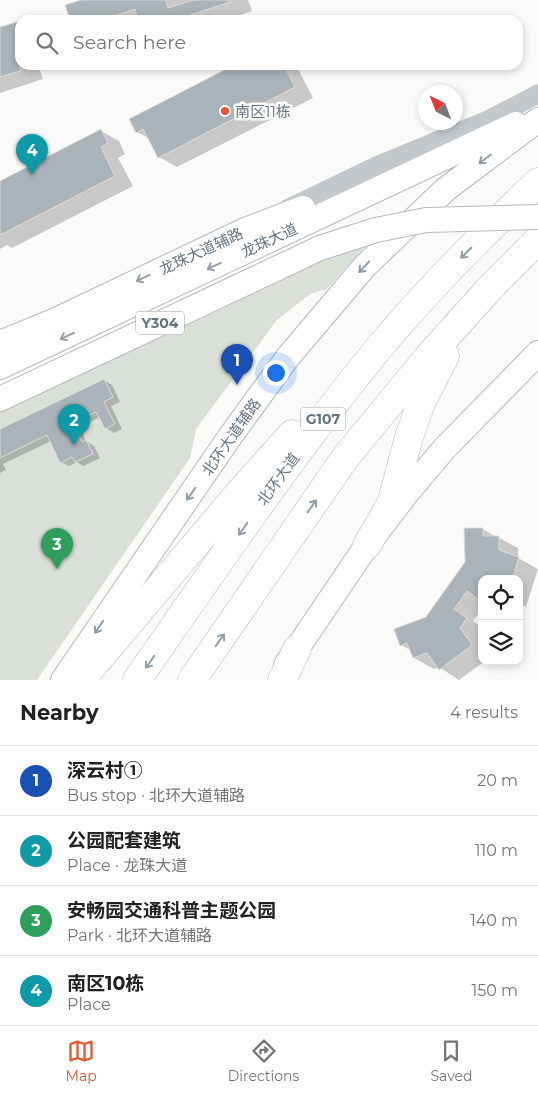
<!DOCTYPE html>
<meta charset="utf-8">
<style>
:root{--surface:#fff;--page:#f2f2f2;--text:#222;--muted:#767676;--line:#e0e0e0;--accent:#e4572e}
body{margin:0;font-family:Montserrat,"Noto Sans SC",sans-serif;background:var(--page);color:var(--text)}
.controls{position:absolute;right:15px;bottom:15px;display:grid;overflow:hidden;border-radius:10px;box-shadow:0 2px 8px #0003}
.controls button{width:45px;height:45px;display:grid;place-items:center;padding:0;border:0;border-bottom:1px solid var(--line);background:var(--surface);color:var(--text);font:25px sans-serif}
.compass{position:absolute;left:418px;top:85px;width:45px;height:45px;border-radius:50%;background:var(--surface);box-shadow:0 2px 8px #0003;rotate:318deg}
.you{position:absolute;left:275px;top:372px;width:18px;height:18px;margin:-12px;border:4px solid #fff;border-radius:50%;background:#1a73e8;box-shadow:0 0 0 8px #1a73e833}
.badge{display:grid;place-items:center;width:32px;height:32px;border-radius:50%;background:var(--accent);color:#fff;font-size:16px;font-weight:700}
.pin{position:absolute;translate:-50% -41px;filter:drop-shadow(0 1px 2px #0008)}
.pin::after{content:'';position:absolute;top:26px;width:18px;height:15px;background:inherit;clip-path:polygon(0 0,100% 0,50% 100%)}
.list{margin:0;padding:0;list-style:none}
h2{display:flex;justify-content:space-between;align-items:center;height:65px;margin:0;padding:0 20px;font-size:21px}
h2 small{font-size:16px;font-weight:400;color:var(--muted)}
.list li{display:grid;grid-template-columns:32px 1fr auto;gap:15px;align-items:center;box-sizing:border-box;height:70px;padding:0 20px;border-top:1px solid var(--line)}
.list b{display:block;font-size:19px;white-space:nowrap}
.list p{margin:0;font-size:16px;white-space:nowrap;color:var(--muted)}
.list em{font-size:16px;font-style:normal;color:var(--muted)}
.icon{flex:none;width:28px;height:28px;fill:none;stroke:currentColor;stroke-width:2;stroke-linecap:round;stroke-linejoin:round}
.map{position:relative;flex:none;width:538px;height:680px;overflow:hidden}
.search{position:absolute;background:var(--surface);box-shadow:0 2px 8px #0003;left:15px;right:15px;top:15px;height:55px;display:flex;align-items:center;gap:12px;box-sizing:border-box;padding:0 18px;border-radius:15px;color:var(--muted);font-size:19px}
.sheet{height:345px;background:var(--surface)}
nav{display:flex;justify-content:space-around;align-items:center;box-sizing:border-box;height:70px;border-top:1px solid var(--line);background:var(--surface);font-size:14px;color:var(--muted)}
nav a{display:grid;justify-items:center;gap:2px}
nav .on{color:var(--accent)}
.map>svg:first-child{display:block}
.green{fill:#dadfd7}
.shadow{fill:#0003}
.building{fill:#aab3b9;stroke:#dcdcda}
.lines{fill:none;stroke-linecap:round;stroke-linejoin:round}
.major-casing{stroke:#b5babe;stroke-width:26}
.highway-casing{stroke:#b4b9bd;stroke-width:29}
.minor{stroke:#c3c8cc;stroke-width:19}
.major{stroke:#fff;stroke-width:24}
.highway{stroke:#fff;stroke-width:28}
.major-bridge-casing{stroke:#b5babe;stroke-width:26;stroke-linecap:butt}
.major-bridge{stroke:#fff;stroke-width:24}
.oneway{stroke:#939fa8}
.poi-dot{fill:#e4572e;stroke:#fff;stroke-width:2}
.labels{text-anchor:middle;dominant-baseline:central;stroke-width:5;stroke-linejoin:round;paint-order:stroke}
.shield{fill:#fff;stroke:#939fa8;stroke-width:1}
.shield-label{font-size:14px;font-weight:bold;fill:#657683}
.poi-label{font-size:15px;fill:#657683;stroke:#fff;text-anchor:start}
.street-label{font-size:15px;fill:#657683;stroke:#fff}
</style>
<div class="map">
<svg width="538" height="680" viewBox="0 0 538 680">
<rect width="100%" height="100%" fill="#fafaf8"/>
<path class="green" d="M366 246 327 289 310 294 276 321 196 429 190 458 37 680H0V408L239 294 322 260Z"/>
<path class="shadow" d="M85 0H248L252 11 224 20H73Z
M20 24V65H38L43 79 0 93V28Z
M237 65H305L298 69 313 98 177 167 159 157 150 139 137 132Z
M101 131 119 141 125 154 118 158 133 186 12 248 7 245 0 249V182Z
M104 380 112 385 120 402 111 406 122 429 114 433 106 428 100 417 80 427 86 441 94 446 100 458 83 466 77 462 69 466 61 462 51 441 3 464 6 470 0 473V430Z
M482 529 518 548V558L538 569 526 607 519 604V579H482V609L473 621 482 628V637L479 640 482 644V661H485L459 680 439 667 434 669 414 658 412 651 401 645 426 618 466 562Z"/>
<path class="building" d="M81 0H166L168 8 194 0H229L230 2 175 20H138L135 9 112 17 113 20H70L65 5Z
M20 21V71L0 77V27Z
M234 65H284L295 87 158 158 143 129 136 133 129 119Z
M101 129 108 143 101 147 115 176 0 235V181Z
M104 379 113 397 104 402 115 424 105 429 96 412 72 423 82 442 86 440 93 454 75 462 72 457 60 463 47 435 0 458V429Z
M464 528H483V536H499V550L519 557 512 579H482V602L467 591 454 609 467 618 460 628 472 645 439 670 427 653 413 658 407 643 400 646 394 629 426 617 465 562Z"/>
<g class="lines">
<defs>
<path id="major" d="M0 343 56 320 245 230 303 208
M0 367 516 124
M0 399 320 248
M286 665 367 545 407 493 444 449 538 353
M63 680 229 438 288 357 365 266 446 189 538 120"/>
<path id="highway" d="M367 545 382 520 392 501 409 437 421 403 445 356
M81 680 239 493 292 434
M137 680C210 575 282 469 361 370 414 303 476 241 538 182
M192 680 345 458 429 356 490 288 538 240
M282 680 297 649"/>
</defs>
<use href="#major" class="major-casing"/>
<use href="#highway" class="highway-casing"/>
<path class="minor" d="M287 209 376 166 490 119 538 94"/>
<use href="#major" class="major"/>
<use href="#highway" class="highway"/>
<defs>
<path id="major-bridge" d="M320 248 376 230 426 220 538 217"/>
</defs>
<use href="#major-bridge" class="major-bridge-casing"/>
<use href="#major-bridge" class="major-bridge"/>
</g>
<defs><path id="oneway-shaft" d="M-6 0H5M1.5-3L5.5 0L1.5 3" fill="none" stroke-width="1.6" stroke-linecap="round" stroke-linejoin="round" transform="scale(1.25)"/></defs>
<g class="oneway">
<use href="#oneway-shaft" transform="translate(485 159) rotate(143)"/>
<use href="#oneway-shaft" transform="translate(466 253) rotate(135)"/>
<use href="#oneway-shaft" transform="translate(214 266) rotate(155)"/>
<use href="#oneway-shaft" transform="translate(364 267) rotate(133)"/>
<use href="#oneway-shaft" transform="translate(143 278) rotate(155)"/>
<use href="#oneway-shaft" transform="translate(67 336) rotate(155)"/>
<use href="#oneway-shaft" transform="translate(191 494) rotate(125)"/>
<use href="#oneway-shaft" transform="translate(312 506) rotate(-55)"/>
<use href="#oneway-shaft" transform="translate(243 529) rotate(125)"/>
<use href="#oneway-shaft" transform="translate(99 627) rotate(124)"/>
<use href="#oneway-shaft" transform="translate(220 640) rotate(-55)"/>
<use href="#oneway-shaft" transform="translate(150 662) rotate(125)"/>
</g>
<circle class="poi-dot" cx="225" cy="111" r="5"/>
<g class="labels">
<g class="shield">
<rect x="136" y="311.5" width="48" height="23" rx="4"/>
<rect x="300.5" y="407.5" width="45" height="23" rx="4"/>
</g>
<g class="shield-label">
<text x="160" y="323">Y304</text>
<text x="323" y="419">G107</text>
</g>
<g class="poi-label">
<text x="235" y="111">南区11栋</text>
</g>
<g class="street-label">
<text transform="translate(269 240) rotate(-25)">龙珠大道</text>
<text transform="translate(201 251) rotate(-25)">龙珠大道辅路</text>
<text transform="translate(231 437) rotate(-55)">北环大道辅路</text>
<text transform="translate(278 479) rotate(-54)">北环大道</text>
</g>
</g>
</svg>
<div class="controls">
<button><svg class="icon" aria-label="locate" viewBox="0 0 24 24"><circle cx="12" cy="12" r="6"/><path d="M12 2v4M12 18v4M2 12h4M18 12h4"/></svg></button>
<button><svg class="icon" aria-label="layers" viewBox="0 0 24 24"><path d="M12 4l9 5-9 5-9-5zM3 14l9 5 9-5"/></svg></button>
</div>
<svg class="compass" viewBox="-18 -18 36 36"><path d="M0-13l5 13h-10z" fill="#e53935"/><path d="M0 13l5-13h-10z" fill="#767676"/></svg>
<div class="you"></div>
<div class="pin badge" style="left:237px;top:385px;background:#1a4fb4">1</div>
<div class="pin badge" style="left:74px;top:445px;background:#0f9aa8">2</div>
<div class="pin badge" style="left:57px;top:569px;background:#2e9e5b">3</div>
<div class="pin badge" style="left:32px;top:175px;background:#0f9aa8">4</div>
<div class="search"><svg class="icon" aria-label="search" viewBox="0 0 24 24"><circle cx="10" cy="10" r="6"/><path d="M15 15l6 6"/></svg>Search here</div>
</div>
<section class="sheet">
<h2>Nearby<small>4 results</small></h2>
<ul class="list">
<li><span class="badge" style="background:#1a4fb4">1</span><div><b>深云村①</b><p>Bus stop · 北环大道辅路</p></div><em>20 m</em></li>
<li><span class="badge" style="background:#0f9aa8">2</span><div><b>公园配套建筑</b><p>Place · 龙珠大道</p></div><em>110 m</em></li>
<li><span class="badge" style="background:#2e9e5b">3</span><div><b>安畅园交通科普主题公园</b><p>Park · 北环大道辅路</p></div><em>140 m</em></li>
<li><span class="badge" style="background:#0f9aa8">4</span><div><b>南区10栋</b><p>Place</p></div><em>150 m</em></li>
</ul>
</section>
<nav>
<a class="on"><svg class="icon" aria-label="map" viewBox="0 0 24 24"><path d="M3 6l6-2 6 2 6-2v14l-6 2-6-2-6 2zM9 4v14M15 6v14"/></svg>Map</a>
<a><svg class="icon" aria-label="directions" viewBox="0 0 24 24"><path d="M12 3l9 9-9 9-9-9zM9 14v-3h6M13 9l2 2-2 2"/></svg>Directions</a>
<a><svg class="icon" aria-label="saved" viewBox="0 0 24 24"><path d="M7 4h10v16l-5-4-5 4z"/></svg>Saved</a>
</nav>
